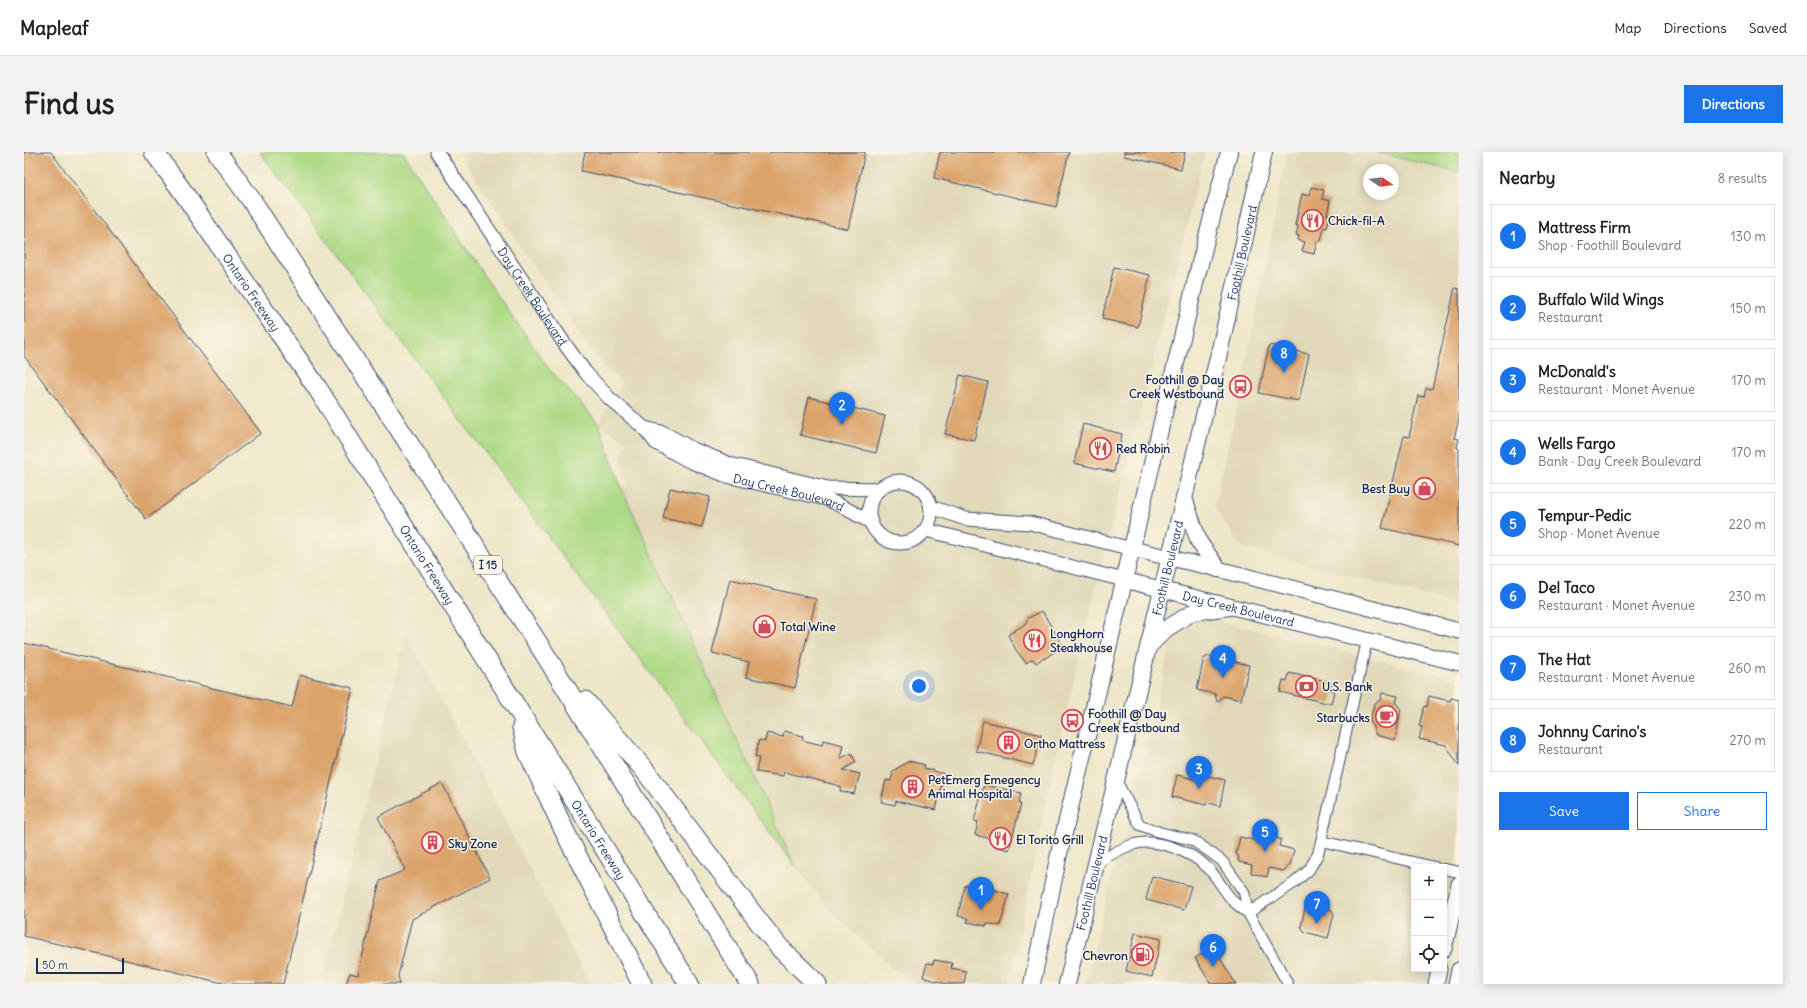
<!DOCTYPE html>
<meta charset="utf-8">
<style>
:root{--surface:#fff;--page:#f2f2f2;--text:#202124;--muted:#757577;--line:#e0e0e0;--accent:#1a73e8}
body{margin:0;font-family:Delius,sans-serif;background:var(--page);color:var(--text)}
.controls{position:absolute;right:12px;bottom:12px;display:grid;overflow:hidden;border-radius:0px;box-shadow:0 2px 10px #0003}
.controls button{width:36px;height:36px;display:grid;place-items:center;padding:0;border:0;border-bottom:1px solid var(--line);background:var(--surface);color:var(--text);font:20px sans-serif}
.compass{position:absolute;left:1339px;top:12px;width:36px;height:36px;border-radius:50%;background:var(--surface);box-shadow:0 2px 10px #0003;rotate:103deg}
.scale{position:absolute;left:12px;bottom:10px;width:88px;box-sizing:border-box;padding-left:4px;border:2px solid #1b2f5e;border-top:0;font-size:11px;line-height:14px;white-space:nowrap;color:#1b2f5e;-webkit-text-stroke:3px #fcf5e5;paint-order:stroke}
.you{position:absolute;left:895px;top:534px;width:14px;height:14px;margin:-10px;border:3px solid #fff;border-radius:50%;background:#1a73e8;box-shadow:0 0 0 6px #1a73e833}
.badge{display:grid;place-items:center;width:26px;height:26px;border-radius:50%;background:var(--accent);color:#fff;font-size:13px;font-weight:700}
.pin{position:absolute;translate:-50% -33px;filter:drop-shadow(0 1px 2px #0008)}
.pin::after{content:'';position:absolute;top:21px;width:14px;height:12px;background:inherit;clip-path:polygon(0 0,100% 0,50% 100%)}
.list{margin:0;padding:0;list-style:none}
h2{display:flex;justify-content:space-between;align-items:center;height:52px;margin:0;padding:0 16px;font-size:17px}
h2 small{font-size:13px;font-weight:400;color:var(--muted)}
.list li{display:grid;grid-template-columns:26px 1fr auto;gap:12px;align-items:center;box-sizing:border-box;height:64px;margin:0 8px 8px;padding:0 8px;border:1px solid var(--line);border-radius:0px}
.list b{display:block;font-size:15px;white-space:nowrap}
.list p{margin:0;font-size:13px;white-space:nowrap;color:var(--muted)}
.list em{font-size:13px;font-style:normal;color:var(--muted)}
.actions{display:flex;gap:8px;padding:12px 16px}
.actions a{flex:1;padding:9px 0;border:1px solid var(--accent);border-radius:0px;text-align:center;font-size:14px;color:var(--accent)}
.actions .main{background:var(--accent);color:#fff}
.icon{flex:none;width:22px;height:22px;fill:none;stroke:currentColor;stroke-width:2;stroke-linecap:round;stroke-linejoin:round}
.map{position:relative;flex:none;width:1435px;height:832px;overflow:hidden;border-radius:0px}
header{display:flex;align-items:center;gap:24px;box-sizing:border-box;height:56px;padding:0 20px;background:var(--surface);border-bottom:1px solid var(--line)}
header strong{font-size:19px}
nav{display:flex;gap:22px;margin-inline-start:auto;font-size:14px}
.intro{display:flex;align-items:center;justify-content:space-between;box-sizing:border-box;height:96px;padding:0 24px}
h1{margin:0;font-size:28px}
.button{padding:10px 18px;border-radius:0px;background:var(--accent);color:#fff;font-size:14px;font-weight:700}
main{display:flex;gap:24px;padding:0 24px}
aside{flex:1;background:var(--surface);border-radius:0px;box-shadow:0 2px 10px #0003}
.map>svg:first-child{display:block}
.built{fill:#e0d8b8;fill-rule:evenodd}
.green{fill:#aeda86;stroke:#648472}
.building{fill:#daa36a}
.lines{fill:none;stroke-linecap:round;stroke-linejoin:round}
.minor-casing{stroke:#3a4a6e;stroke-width:12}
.tertiary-casing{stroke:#3a4a6e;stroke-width:15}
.secondary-casing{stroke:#3a4a6e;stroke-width:17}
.primary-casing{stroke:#3a4a6e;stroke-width:18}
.motorway-casing{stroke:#3a4a6e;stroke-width:21}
.minor{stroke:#fff;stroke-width:10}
.tertiary{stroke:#fff;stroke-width:13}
.secondary{stroke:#fff;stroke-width:15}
.primary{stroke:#fff;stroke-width:16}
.motorway{stroke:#fff;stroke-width:19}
.labels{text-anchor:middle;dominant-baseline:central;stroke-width:3;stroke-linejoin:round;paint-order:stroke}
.shield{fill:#fcf5e5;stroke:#5e6a86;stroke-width:1}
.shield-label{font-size:11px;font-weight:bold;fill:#1b2f5e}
.poi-label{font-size:12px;font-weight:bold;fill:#1b2f5e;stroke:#fcf5e5;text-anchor:start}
.street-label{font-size:12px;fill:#1b2f5e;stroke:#fcf5e5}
</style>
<header>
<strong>Mapleaf</strong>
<nav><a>Map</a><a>Directions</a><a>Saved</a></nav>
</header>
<div class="intro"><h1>Find us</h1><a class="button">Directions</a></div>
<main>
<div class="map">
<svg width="1435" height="832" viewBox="0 0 1435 832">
<rect width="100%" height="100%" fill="#fcf5e5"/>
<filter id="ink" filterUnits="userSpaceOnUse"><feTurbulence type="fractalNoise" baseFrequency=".025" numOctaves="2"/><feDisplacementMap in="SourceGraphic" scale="8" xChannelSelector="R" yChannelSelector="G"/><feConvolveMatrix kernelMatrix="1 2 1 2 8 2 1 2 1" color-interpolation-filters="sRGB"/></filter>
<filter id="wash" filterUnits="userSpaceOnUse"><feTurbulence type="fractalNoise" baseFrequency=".012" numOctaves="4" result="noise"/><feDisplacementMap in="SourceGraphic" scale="16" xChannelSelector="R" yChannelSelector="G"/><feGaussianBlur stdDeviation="0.9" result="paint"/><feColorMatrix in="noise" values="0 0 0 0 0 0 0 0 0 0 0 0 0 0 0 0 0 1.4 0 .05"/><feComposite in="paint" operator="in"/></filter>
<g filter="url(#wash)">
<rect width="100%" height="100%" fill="#ede6c8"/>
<path class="built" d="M434 0H1181L1058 492 1028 623 985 832H893L869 816 807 759 771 714 692 547 597 335 605 332 597 311 598 299 604 290 575 272 597 231 582 217 561 191Z
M1263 0H1354L1435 19V453L1218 395 1190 355 1217 238ZM1345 18H1369V42H1345Z
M1178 467 1194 469 1426 525 1435 529V696L1420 759V715H1390V817H1406L1402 832H1062L1090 714 1096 704 1147 492 1153 481 1160 475Z
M382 480 566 832H298Z"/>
<path class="green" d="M236 0H379L460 124 525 217 575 272 597 335 771 714Z
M1351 0H1435V20Z"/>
<g id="blocks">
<path class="building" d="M0 0H27L237 281 122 367 0 204Z
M561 0H841L824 77 557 19Z
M916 0H1045L1032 55 910 26Z
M1100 0H1161L1157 17 1100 4Z
M1287 35 1300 38 1298 47 1306 49 1303 63H1306L1303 76 1300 75 1297 89H1293L1290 102 1278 99 1281 90 1274 88 1275 84 1272 83 1274 74 1271 73 1278 42 1285 44Z
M1090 115 1126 123 1114 175 1078 167Z
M1431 136 1435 137V267L1430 286 1435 287 1433 296 1435 297V394L1358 376 1380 284 1385 285 1394 244 1400 245 1402 236 1408 237Z
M1245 193 1285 202 1275 249 1235 241Z
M936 223 964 230 950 288 921 282Z
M785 245 861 264 852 301 776 283Z
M1059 272 1098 282 1090 320 1050 311Z
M646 336 686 345 678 375 639 366Z
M706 427 792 447 771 536 722 525 725 510 688 501Z
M1018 459 1039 494 1020 507 1019 506 1012 511 1009 507 1002 511 992 498 984 483 1001 472 1004 466Z
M0 491 268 555 276 523 329 536 259 832H203L0 784Z
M1184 504 1225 513 1217 548 1199 544 1193 550 1191 542 1173 538 1179 510 1178 508Z
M1265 521 1307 530 1306 538 1310 539 1307 552 1256 540 1259 528 1263 529Z
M1358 541 1374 544 1372 551 1377 558 1371 588 1352 583 1346 568 1350 552 1356 548Z
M1405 544 1426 549 1427 546 1435 548V614L1422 593 1395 587 1398 575 1395 574 1400 554 1403 555Z
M959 569 1017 583 1009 613 952 599Z
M760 579 779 584 778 588 798 593 799 588 819 593 816 607 827 601 832 610 819 618 836 622 830 642 816 639 817 635 812 633 760 620 759 624 732 620 735 606 731 605 735 588 741 589 743 581 759 585Z
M885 609 901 613 900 616 920 622 912 658 872 649 871 653 857 650 862 628 867 629 869 619Z
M1153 623 1178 629 1180 623 1201 628 1196 654 1182 650V653L1148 645Z
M418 631 466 726 388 767 374 824 376 832H322L326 821 334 823 356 729 381 718 354 665Z
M960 633 997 641 995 652H997L985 698 970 694 972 688 951 683 954 670 950 669Z
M1240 678 1250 681 1254 687H1257L1255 694 1270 698 1266 713 1259 719 1245 716 1243 725 1227 721 1228 713 1215 710 1214 703 1212 702 1216 685 1230 688 1232 682 1236 683Z
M1128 724 1167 734 1160 758 1122 748Z
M941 733 954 736 955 734 985 742 976 774 963 771 962 774 943 770 944 766 934 764Z
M1286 752 1307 757 1310 762 1304 786 1281 780 1277 775 1281 756Z
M1111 781 1137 787 1128 825 1102 819Z
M1189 795 1212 832H1187L1171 806Z
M910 808 928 811 927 816 942 819 940 832H922L899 825 903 811 909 812Z"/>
</g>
</g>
<g filter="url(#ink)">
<use href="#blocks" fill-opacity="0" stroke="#3a4a6e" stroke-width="1"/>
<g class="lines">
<defs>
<path id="minor" d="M1093 630 1116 673 1135 680 1168 688 1183 698 1198 709 1220 740 1224 761 1264 832
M1297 689 1411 715
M1073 711C1085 704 1097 695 1111 692 1133 686 1168 700 1184 716 1194 726 1200 740 1210 750 1214 754 1220 758 1224 761
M1420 717 1435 720
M1224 761 1270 731 1285 718 1294 702 1343 489"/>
<g id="tertiary">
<path id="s1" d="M413 0 540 191 562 221 585 246 620 276 632 291 665 309 703 324 802 347C818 353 832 363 847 370"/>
<path d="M620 276 638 280 669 297 706 312 804 336 856 337"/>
<circle cx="876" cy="360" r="31"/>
<path d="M907 355 942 367 1006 371 1108 397"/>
<path d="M902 378 1100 428"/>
</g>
<g id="secondary">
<path d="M1108 397 1194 417 1435 479"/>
<path id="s2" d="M1100 428 1435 511"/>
<path d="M1420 797 1435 732"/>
<path d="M1412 832 1415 817"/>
<path d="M1432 832 1435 818"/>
</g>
<g id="primary">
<path d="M1160 346 1175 390 1194 417"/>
<path d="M1125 494 1142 477 1169 460 1206 455"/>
<path d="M1008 832 1035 702 1173 123 1205 0"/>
<path id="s3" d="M1043 832 1196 197 1240 0"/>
</g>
<g id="motorway">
<path id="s4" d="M130 0 159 40 294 237 665 832"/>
<path d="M193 0 228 49 522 504 726 832"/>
<path d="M561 549 619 616 735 770 756 796 793 832"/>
<path d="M498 575 504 600 540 678 618 832"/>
</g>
</defs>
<use href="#minor" class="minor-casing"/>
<use href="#tertiary" class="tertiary-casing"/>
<use href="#secondary" class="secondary-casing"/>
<use href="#primary" class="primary-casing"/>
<use href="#motorway" class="motorway-casing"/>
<use href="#minor" class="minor"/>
<use href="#tertiary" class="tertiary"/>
<use href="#secondary" class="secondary"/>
<use href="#primary" class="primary"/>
<use href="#motorway" class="motorway"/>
</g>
</g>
<defs>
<symbol id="restaurant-ring" viewBox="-11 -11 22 22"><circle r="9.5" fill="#fcf5e5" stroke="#d1495b" stroke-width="1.5"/><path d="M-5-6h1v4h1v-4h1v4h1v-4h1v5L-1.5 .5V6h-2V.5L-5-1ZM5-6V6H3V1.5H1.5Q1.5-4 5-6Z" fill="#d1495b"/></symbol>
<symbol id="bus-ring" viewBox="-11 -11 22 22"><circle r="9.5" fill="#fcf5e5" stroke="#d1495b" stroke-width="1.5"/><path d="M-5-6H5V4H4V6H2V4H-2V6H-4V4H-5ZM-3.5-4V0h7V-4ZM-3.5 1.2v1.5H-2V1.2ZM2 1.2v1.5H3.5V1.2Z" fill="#d1495b"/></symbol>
<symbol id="shop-ring" viewBox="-11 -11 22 22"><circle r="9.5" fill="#fcf5e5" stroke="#d1495b" stroke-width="1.5"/><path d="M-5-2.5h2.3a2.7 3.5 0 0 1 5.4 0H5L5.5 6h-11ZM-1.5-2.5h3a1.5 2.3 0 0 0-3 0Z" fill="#d1495b"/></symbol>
<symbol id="bank-ring" viewBox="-11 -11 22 22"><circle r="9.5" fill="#fcf5e5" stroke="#d1495b" stroke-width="1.5"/><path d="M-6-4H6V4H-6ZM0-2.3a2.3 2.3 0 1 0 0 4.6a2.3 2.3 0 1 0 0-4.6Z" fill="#d1495b"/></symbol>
<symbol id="cafe-ring" viewBox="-11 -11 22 22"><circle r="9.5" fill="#fcf5e5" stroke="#d1495b" stroke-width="1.5"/><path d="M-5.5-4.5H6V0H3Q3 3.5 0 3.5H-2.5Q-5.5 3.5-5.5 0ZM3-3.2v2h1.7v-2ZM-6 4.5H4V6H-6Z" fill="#d1495b"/></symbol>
<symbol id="building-ring" viewBox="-11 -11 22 22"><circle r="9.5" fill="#fcf5e5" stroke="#d1495b" stroke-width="1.5"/><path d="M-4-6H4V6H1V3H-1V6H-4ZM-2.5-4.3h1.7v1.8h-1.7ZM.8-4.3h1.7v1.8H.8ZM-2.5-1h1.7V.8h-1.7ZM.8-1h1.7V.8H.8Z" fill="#d1495b"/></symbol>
<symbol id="fuel-ring" viewBox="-11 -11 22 22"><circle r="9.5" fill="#fcf5e5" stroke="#d1495b" stroke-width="1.5"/><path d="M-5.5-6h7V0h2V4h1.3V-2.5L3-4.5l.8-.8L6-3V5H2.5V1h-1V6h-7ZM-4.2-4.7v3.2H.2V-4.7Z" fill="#d1495b"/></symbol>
</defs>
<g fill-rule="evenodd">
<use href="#restaurant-ring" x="1276" y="56" width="25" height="25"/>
<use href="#bus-ring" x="1204" y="222" width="25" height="25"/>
<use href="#restaurant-ring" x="1064" y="284" width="25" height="25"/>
<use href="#shop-ring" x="1388" y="324" width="25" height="25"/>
<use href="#shop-ring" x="728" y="462" width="25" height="25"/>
<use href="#restaurant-ring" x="998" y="476" width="25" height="25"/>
<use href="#bank-ring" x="1270" y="522" width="25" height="25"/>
<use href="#cafe-ring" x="1350" y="552" width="25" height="25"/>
<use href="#bus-ring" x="1036" y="556" width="25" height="25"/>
<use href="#building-ring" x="972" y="578" width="25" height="25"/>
<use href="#building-ring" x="876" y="622" width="25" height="25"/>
<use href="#restaurant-ring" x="964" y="674" width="25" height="25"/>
<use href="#building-ring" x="396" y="678" width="25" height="25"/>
<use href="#fuel-ring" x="1106" y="790" width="25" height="25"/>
</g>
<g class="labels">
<rect class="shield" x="450" y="404" width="28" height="18" rx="3"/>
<g class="shield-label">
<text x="464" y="413">I 15</text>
</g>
<g class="poi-label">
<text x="1304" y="68">Chick-fil-A</text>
<text x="1200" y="227" text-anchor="end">Foothill @ Day<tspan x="1200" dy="14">Creek Westbound</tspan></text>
<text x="1092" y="296">Red Robin</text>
<text x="1386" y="336" text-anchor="end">Best Buy</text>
<text x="756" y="474">Total Wine</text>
<text x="1026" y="481">LongHorn<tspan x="1026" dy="14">Steakhouse</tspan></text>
<text x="1298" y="534">U.S. Bank</text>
<text x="1064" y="561">Foothill @ Day<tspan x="1064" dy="14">Creek Eastbound</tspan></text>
<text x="1346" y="565" text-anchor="end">Starbucks</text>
<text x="1000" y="591">Ortho Mattress</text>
<text x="904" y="627">PetEmerg Emegency<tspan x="904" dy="14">Animal Hospital</tspan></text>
<text x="992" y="687">El Torito Grill</text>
<text x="424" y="691">Sky Zone</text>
<text x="1104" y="803" text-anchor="end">Chevron</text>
</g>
<g class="street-label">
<text stroke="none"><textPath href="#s3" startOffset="752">Foothill Boulevard</textPath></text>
<text stroke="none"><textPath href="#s4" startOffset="171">Ontario Freeway</textPath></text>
<text stroke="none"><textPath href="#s1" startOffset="173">Day Creek Boulevard</textPath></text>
<text stroke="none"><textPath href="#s1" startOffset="508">Day Creek Boulevard</textPath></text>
<text stroke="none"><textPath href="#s4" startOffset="495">Ontario Freeway</textPath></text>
<text stroke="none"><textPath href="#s3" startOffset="428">Foothill Boulevard</textPath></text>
<text stroke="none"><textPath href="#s2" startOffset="118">Day Creek Boulevard</textPath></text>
<text stroke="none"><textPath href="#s4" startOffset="819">Ontario Freeway</textPath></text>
<text stroke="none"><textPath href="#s3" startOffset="104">Foothill Boulevard</textPath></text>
</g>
</g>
</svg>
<div class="controls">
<button>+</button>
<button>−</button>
<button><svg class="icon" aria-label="locate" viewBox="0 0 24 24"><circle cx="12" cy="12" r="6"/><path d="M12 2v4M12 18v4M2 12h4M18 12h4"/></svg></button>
</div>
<svg class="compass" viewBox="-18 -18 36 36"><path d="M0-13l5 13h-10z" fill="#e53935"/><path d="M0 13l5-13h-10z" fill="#757577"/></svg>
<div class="scale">50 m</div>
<div class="you"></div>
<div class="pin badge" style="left:957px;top:758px">1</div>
<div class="pin badge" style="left:818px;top:273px">2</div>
<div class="pin badge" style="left:1175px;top:637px">3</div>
<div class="pin badge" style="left:1199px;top:526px">4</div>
<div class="pin badge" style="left:1241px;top:700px">5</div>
<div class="pin badge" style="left:1189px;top:815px">6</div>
<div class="pin badge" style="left:1293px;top:772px">7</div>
<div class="pin badge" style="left:1260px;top:221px">8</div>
</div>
<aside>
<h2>Nearby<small>8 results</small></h2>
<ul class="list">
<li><span class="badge">1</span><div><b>Mattress Firm</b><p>Shop · Foothill Boulevard</p></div><em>130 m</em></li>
<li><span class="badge">2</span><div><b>Buffalo Wild Wings</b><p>Restaurant</p></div><em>150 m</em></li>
<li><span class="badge">3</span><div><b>McDonald's</b><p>Restaurant · Monet Avenue</p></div><em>170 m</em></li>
<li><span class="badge">4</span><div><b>Wells Fargo</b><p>Bank · Day Creek Boulevard</p></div><em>170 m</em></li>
<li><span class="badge">5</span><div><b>Tempur-Pedic</b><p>Shop · Monet Avenue</p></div><em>220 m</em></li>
<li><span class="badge">6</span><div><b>Del Taco</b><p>Restaurant · Monet Avenue</p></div><em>230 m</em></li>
<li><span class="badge">7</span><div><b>The Hat</b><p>Restaurant · Monet Avenue</p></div><em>260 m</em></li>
<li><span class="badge">8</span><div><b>Johnny Carino's</b><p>Restaurant</p></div><em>270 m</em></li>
</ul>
<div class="actions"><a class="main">Save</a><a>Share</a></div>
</aside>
</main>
